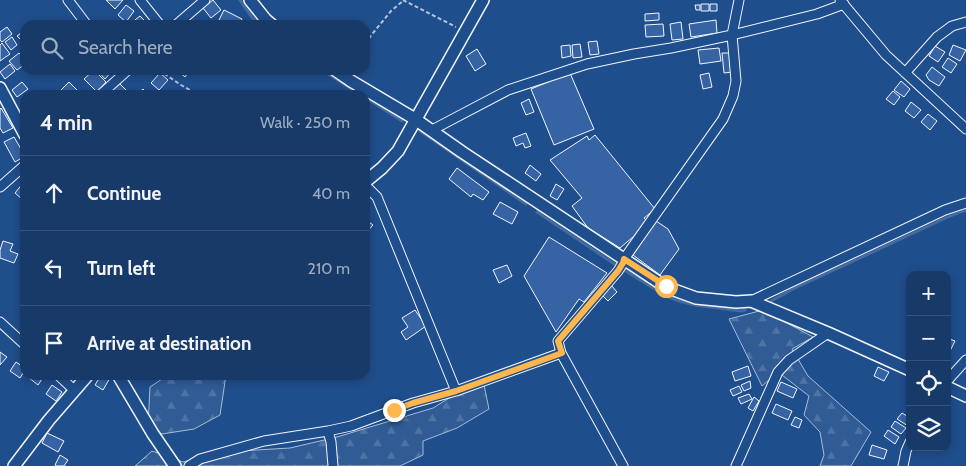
<!DOCTYPE html>
<meta charset="utf-8">
<style>
:root{--surface:#173a69;--page:#20416f;--text:#f1f3f6;--muted:#9eadc0;--line:#36547d}
body{margin:0;font-family:Cabin,sans-serif;background:var(--page);color:var(--text)}
.controls{position:absolute;right:15px;bottom:15px;display:grid;overflow:hidden;border-radius:10px;box-shadow:0 2px 8px #0003}
.controls button{width:45px;height:45px;display:grid;place-items:center;padding:0;border:0;border-bottom:1px solid var(--line);background:var(--surface);color:var(--text);font:25px sans-serif}
.stop{position:absolute;width:15px;height:15px;margin:-11px;border:4px solid #ffb74d;border-radius:50%;background:#fff}
.stop.end{background:#ffb74d;border-color:#fff;box-shadow:0 1px 5px #0008}
.list{margin:0;padding:0;list-style:none}
h2{display:flex;justify-content:space-between;align-items:center;height:65px;margin:0;padding:0 20px;font-size:21px}
h2 small{font-size:16px;font-weight:400;color:var(--muted)}
.list li{display:grid;grid-template-columns:32px 1fr auto;gap:15px;align-items:center;box-sizing:border-box;height:75px;padding:0 20px;border-top:1px solid var(--line)}
.list b{display:block;font-size:19px;white-space:nowrap}
.list em{font-size:16px;font-style:normal;color:var(--muted)}
.icon{flex:none;width:28px;height:28px;fill:none;stroke:currentColor;stroke-width:2;stroke-linecap:round;stroke-linejoin:round}
.map{position:relative;flex:none;width:966px;height:466px;overflow:hidden}
.search{position:absolute;background:var(--surface);box-shadow:0 2px 8px #0003;left:20px;top:20px;width:350px;height:55px;display:flex;align-items:center;gap:12px;box-sizing:border-box;padding:0 18px;border-radius:15px;color:var(--muted);font-size:19px}
.panel{position:absolute;background:var(--surface);box-shadow:0 2px 8px #0003;left:20px;top:90px;width:350px;height:290px;border-radius:15px}
.map>svg:first-child{display:block}
.forest{fill:url(#forest-firs);stroke:#a8bbd7}
.lines{fill:none;stroke-linecap:round;stroke-linejoin:round}
.stream{stroke:#446ba0;stroke-width:3}
.building{fill:#3563a3;stroke:#f2f6ff}
.minor-casing{stroke:#f2f6ff;stroke-width:11}
.tertiary-casing{stroke:#f2f6ff;stroke-width:14}
.path{stroke:#b3c4dc;stroke-width:2;stroke-dasharray:4 2.5;stroke-linecap:butt}
.minor{stroke:#1f4e8c;stroke-width:9}
.tertiary{stroke:#1f4e8c;stroke-width:11}
.route{stroke:#ffb74d;stroke-width:6}
</style>
<div class="map">
<svg width="966" height="466" viewBox="0 0 966 466">
<defs>
<pattern id="forest-firs" width="22" height="20" patternUnits="userSpaceOnUse" patternTransform="scale(1.25)"><rect width="22" height="20" fill="#305b95"/><path d="M5 1l3.5 6h-7zM16 11l3.5 6h-7z" fill="#4e73a5"/></pattern>
</defs>
<rect width="100%" height="100%" fill="#1f4e8c"/>
<path class="forest" d="M763 310 813 337 792 349 808 376 871 432 851 466H820L824 455 820 432 804 415 809 396 778 372 762 386 729 319Z
M168 375H226L220 415 194 429 162 434 148 426 150 387Z
M484 385 489 409 457 428 423 441V455L400 466H135L152 451 183 462 223 452 290 448 337 437 433 408 467 387Z"/>
<g class="lines">
<path class="stream" d="M240 0 253 19 260 25
M322 70 361 95
M365 97 402 121
M420 131 526 204
M537 212 616 265 666 296 679 301 695 305 741 311 745 310
M771 301 795 288 950 216 966 210"/>
</g>
<path class="building" d="M106 0H123L115 9Z
M213 0 221 10 211 18 203 8Z
M701 4H709V11H701Z
M710 4H717V11H710Z
M126 5 134 11 126 22 118 15Z
M695 5H700V10H696Z
M224 10 242 19 239 25H224L218 22Z
M659 13V20L645 21V14Z
M140 16 149 25 130 24Z
M194 20 199 25H188Z
M716 20 717 33 691 37 689 24Z
M681 22 683 39 672 40 670 24Z
M663 24 664 36 646 37 645 25Z
M7 27 12 34 2 42 0 40V32Z
M25 30V44L17 36Z
M12 37 17 45 11 50 5 42Z
M597 41 599 54 590 55 588 42Z
M2 43 10 54 0 61V45Z
M580 44 582 57 573 58 572 45Z
M570 45 571 56 562 58 561 46Z
M953 45 966 50 960 61 949 55Z
M935 46 945 52 938 62 929 56Z
M719 48 721 61 700 64 698 50Z
M477 49 486 64 475 71 466 56Z
M19 53 25 60V64L17 70 9 61Z
M722 53H730L732 72 724 73Z
M948 58 957 64 951 73 942 67Z
M10 64 15 71 5 79 0 72Z
M932 67 945 77 939 86 929 80 926 75Z
M94 70 106 82 97 92 84 79Z
M97 70H113L105 79Z
M177 70H190L185 77Z
M160 73 168 80 159 90 151 83Z
M570 73 594 129 554 145 531 89Z
M709 73 712 87 703 89 700 75Z
M901 81 910 89 904 97 894 90Z
M22 82 28 89 17 97 12 90Z
M69 82 78 91 74 95H64L60 91Z
M119 83 131 95H108Z
M143 89 149 95H136Z
M893 91 900 97 894 105 886 99Z
M529 99 534 112 526 115 521 103Z
M911 102 921 110 914 118 905 111Z
M1 108 13 128 3 133 0 128V109Z
M928 114 937 121 930 130 921 122Z
M526 133 531 146 525 148 523 143 516 146 513 138Z
M595 135 655 209 644 218 646 220 634 236 620 248 588 228 572 206 582 198 550 160 587 136 589 140Z
M14 137 25 156 15 162 4 142Z
M530 165 541 174 536 181 525 173Z
M457 168 489 192 483 200 473 194 471 197 449 179Z
M23 183 25 184V200L24 201 15 193Z
M556 184 564 189 557 200 550 196Z
M500 202 518 212 512 224 493 214Z
M365 219 373 225 365 234Z
M656 221 668 229 679 249 660 275 633 255Z
M549 237 607 273 584 302 579 299 556 332 524 276Z
M3 241 13 244 10 251 18 254 14 263 0 258V250Z
M507 265 512 276 499 283 493 270Z
M611 285 617 292 608 301 602 295Z
M415 310 426 326 406 340 401 332 408 327 402 318Z
M947 338 955 341 950 351 947 349Z
M0 352 7 357 0 365Z
M16 362 25 368V370L20 378 10 371Z
M748 366 751 376 735 381 732 372Z
M878 367 889 372 884 381 874 376Z
M30 375H43L44 376 38 385 28 377Z
M101 375H104L110 378 103 390 95 385Z
M750 381 751 388 744 391 741 385Z
M781 382 797 389 793 398 777 391Z
M52 385 62 392 56 401 46 394Z
M739 386 742 392 733 396 730 390Z
M749 394 752 399 741 404 738 398Z
M754 397 759 401 753 411 748 408Z
M776 404 792 411 788 420 772 413Z
M902 413 910 418V424L908 426 897 419Z
M795 417 802 420 799 428 791 425Z
M895 421 906 428 901 434 891 427Z
M888 430 899 437 895 444 884 436Z
M47 433 64 441 58 452 42 443Z
M872 445 887 450 884 459 869 455Z
M60 455 68 460 64 466H56L55 465Z"/>
<g class="lines">
<defs>
<path id="minor" d="M68 0 87 25
M140 0 160 25
M840 0 886 55 966 129
M176 25 205 0
M905 73 937 37 952 26 966 22
M100 95 128 70
M432 130 508 90 587 64 634 54 671 48 732 35 817 14 844 4
M365 185 377 197 456 391
M0 187 25 165
M751 301 945 210 966 203
M0 322 25 345
M58 375 74 390
M947 381 966 360
M328 431 331 442 333 466
M189 466 200 459 264 441 328 431 351 426 413 403 456 391 561 353
M623 466 561 353 558 341 618 271 623 263 624 259 723 119 733 96 736 81 732 35 739 0
M736 466 778 372 789 360 828 333
M903 466 906 451 910 442"/>
<path id="tertiary" d="M250 0 266 20 272 25
M335 70 351 81 415 119 462 152 666 287 696 298 736 302 751 301 828 333 910 370
M0 88 25 135
M365 182 382 168 398 151 483 0
M118 375 153 434 175 466
M947 387 966 396
M14 466 49 420 88 375"/>
</defs>
<use href="#minor" class="minor-casing"/>
<use href="#tertiary" class="tertiary-casing"/>
<path class="path" d="M403 0 456 27
M365 44 373 33 391 11 404 0
M159 70 181 85 199 95"/>
<use href="#minor" class="minor"/>
<use href="#tertiary" class="tertiary"/>
</g>
<g class="lines">
<path class="route" d="M394 410 413 403 456 391 562 353 558 341 618 271 623 263 624 259 666 286"/>
</g>
</svg>
<div class="controls">
<button>+</button>
<button>−</button>
<button><svg class="icon" aria-label="locate" viewBox="0 0 24 24"><circle cx="12" cy="12" r="6"/><path d="M12 2v4M12 18v4M2 12h4M18 12h4"/></svg></button>
<button><svg class="icon" aria-label="layers" viewBox="0 0 24 24"><path d="M12 4l9 5-9 5-9-5zM3 14l9 5 9-5"/></svg></button>
</div>
<div class="stop" style="left:666px;top:286px"></div>
<div class="stop end" style="left:394px;top:410px"></div>
<div class="search"><svg class="icon" aria-label="search" viewBox="0 0 24 24"><circle cx="10" cy="10" r="6"/><path d="M15 15l6 6"/></svg>Search here</div>
<section class="panel">
<h2>4 min<small>Walk · 250 m</small></h2>
<ul class="list">
<li><svg class="icon" aria-label="ahead" viewBox="0 0 24 24"><path d="M12 20V5M6 11l6-6 6 6"/></svg><div><b>Continue</b></div><em>40 m</em></li>
<li><svg class="icon" aria-label="left" viewBox="0 0 24 24"><path d="M17 20v-9H6M10 6l-5 5 5 5"/></svg><div><b>Turn left</b></div><em>210 m</em></li>
<li><svg class="icon" aria-label="arrive" viewBox="0 0 24 24"><path d="M6 21V4h12l-3 4 3 4H6"/></svg><div><b>Arrive at destination</b></div></li>
</ul>
</section>
</div>
